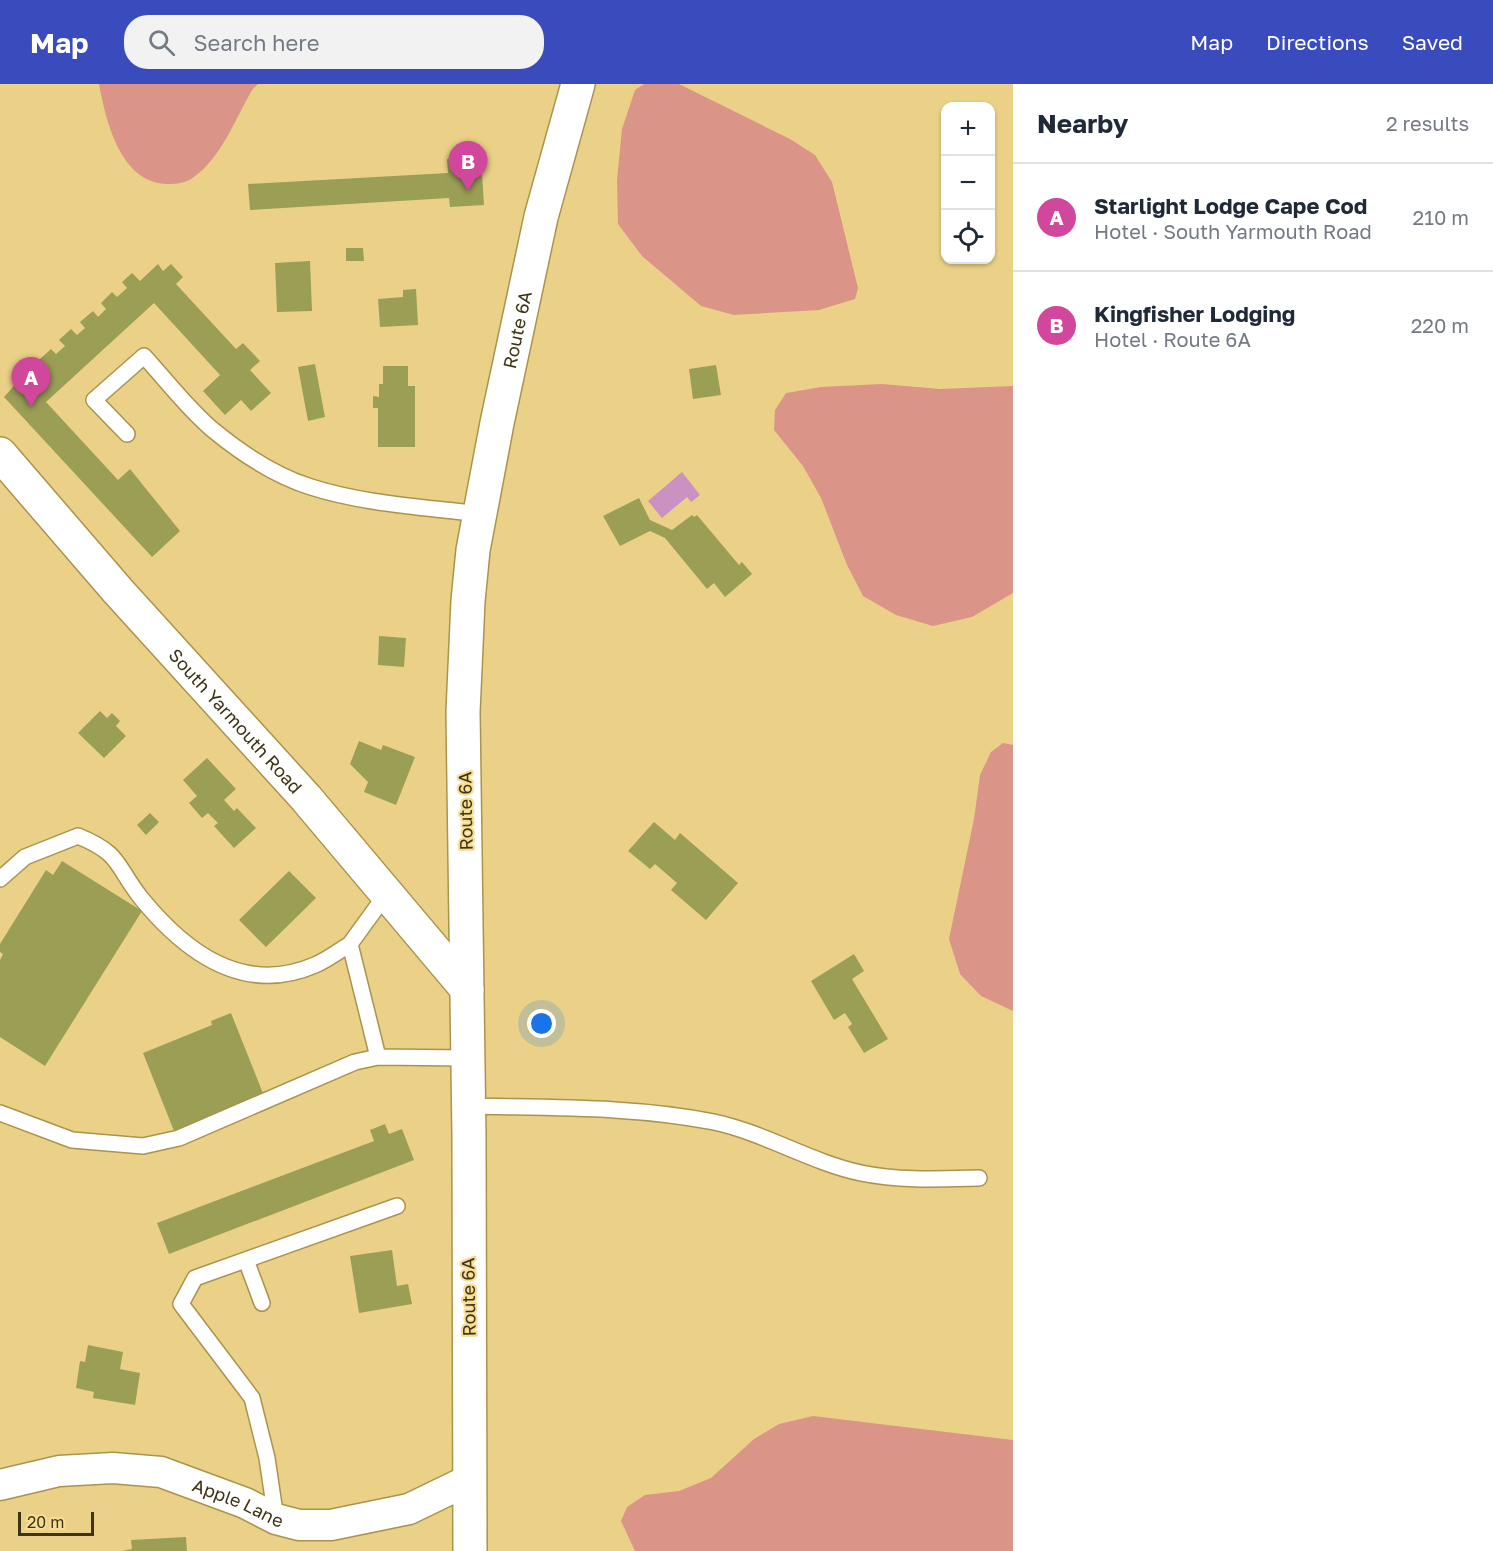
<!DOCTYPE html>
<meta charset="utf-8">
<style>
:root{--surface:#fff;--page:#f2f2f3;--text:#1f2937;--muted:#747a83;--line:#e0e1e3;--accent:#394bbd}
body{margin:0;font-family:"Golos Text",sans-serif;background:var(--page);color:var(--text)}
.controls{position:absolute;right:18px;top:18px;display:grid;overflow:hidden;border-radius:12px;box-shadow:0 2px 4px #0004}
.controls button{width:54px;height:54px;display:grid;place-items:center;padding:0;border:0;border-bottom:2px solid var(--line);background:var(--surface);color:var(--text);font:30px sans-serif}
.scale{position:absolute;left:18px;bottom:15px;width:76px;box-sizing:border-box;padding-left:6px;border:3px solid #3d3315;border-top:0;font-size:16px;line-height:21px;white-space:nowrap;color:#3d3315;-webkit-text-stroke:4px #f8de95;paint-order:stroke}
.you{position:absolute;left:542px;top:940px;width:21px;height:21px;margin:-15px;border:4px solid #fff;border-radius:50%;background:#1a73e8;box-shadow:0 0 0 9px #1a73e833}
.badge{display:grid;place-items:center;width:39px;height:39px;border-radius:50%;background:var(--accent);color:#fff;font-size:20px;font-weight:700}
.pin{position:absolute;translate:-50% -50px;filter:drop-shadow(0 2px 3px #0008)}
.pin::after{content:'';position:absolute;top:32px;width:21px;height:18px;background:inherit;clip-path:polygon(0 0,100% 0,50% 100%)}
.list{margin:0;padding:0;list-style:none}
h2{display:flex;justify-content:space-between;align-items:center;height:78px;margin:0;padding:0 24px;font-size:26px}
h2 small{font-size:20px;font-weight:400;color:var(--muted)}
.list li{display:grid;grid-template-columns:39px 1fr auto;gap:18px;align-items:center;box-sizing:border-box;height:108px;padding:0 24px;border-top:2px solid var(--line)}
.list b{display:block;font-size:22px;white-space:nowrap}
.list p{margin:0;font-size:20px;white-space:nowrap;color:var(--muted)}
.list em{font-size:20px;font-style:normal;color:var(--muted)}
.icon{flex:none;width:33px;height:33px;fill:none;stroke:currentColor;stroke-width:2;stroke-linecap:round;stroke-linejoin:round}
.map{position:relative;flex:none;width:1013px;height:1467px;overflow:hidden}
header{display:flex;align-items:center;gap:36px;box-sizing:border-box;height:84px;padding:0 30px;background:var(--accent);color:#fff}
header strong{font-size:28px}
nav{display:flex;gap:33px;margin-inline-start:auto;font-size:21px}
.search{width:420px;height:54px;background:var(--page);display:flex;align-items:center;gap:15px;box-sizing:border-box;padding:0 21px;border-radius:24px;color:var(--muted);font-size:22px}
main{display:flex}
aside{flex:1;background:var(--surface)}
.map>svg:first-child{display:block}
.green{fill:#da9588}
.water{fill:#ca91c2}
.building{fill:#9b9e55}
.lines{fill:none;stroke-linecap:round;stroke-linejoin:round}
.lane-casing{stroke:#ac934b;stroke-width:18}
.street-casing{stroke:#ac934b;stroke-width:33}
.secondary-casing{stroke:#ac934b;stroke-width:36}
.lane{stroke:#fff;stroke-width:15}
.street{stroke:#fff;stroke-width:30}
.secondary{stroke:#fff;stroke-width:33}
.labels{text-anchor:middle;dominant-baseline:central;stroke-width:4.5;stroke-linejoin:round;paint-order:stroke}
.street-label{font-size:18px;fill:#3d3315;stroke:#f8de95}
</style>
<header>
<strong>Map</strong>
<div class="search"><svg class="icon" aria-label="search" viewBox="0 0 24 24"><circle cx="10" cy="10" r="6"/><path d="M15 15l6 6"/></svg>Search here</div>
<nav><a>Map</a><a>Directions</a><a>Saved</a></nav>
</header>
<main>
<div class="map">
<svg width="1013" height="1467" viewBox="0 0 1013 1467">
<rect width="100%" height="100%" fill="#ebd188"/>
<path class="green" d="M99 0H258L252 6C236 34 221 74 194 93 186 99 178 100 168 100 121 100 106 38 99 0Z
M644 0H679L790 55 815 71 832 98 858 204 855 215 819 226 734 231 701 222 642 172 618 140 617 96 622 45 635 6Z
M882 300 940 305 1013 302V509L972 533 933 542 896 531 863 512 847 481 821 414 803 382 774 346 775 326 786 309 821 303Z
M1003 659 1013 661V927L981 912 960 890 949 855 974 735 980 691 991 668Z
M813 1332 1013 1356V1467H635L621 1437 627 1423 645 1411 679 1407 711 1394 754 1355 779 1340Z"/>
<path class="water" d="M682 388 700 411 691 418 687 413 662 434 648 417Z"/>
<path class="building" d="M481 74 484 121 450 123 449 114 250 126 248 100 448 89 447 75Z
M346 164H363L364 177H346Z
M310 177 312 227 277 228 275 179Z
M158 180 163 187 171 180 183 193 176 200 236 265 243 259 260 277 250 286 271 309 251 327 241 316 225 331 203 307 220 291 154 219 46 318 118 396 130 385 180 447 152 473 4 313 30 284 35 289 43 281 39 276 51 265 56 270 65 262 59 256 71 245 77 251 85 244 80 238 93 227 98 233 106 225 101 219 112 208 117 213 127 204 122 198 132 189 140 197Z
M416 205 418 241 380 243 378 215 403 213V206Z
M315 280 325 333 308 337 298 283Z
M716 281 721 311 693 315 689 285Z
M383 282H408V302H415V363H378V324H373V312L379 313V300H383Z
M639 414 650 436 672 446 692 431 694 433 697 431 739 481 742 478 752 490 725 513 714 499 707 505 665 454 650 447 620 462 603 432Z
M379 552 406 554 404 583 378 581Z
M100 627 107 634 112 629 120 637 116 642 126 652 104 674 78 649Z
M359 657 381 666 383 661 415 673 396 721 364 708 368 698 350 680Z
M207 674 236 705 224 716 234 727 237 724 256 744 234 764 214 742 218 739 208 729 202 734 189 719 197 712 183 696Z
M150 729 159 738 146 751 137 741Z
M654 738 675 756 680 749 738 799 706 836 671 806 677 799 655 780 650 785 628 767Z
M62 777 142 827 45 982 0 953V876L3 870 0 868V860L46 786 53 791Z
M289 787 316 814 266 863 239 836Z
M854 870 864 887 852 895 888 955 864 969 848 943 852 940 845 929 834 936 811 897Z
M231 929 266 1017 242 1020 174 1047 143 969 212 941 211 937Z
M385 1040 389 1050 402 1045 414 1076 169 1170 157 1139 374 1057 370 1046Z
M392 1166 397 1202 408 1200 412 1220 359 1229 350 1172Z
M88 1261 123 1268 120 1285 140 1289 135 1321 93 1314 94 1308 76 1304 80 1277 85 1278Z
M186 1453 187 1467H122L132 1465 131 1456Z"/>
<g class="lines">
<defs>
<path id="lane" d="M127 350 94 316 144 272C166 296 188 325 213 346 241 369 276 392 311 403 364 420 424 423 479 430
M0 795 25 773 78 752C122 770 115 781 141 814 185 868 243 912 315 881 327 876 339 867 350 860
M387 809 350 860 378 973 468 974
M468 1022C550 1024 634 1022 714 1038 765 1049 810 1078 861 1089 899 1097 940 1095 979 1094
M0 1029 72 1056 143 1062 179 1054 355 978 378 973
M246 1176 262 1219
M276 1435 267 1374 252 1314 181 1220 195 1194 397 1122"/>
<g id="street">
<path id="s1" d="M0 1401 59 1387 113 1384 161 1388 245 1419 276 1435 299 1441H331L409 1425 471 1395"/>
</g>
<g id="secondary">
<path id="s2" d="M0 370 118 507 306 714 467 905"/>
<path id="s3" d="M470 1467 469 1053 463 628 468 517 473 466 497 339 541 133 578 0"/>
</g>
</defs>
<use href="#lane" class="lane-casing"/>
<use href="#street" class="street-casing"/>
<use href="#secondary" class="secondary-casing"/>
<use href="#lane" class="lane"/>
<use href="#street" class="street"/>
<use href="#secondary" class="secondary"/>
</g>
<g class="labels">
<g class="street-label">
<text stroke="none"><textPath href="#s3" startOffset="1226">Route 6A</textPath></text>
<text stroke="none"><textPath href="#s2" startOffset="356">South Yarmouth Road</textPath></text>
<text transform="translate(465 727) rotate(-91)">Route 6A</text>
<text transform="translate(468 1213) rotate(-91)">Route 6A</text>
<text stroke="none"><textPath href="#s1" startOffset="246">Apple Lane</textPath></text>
</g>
</g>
</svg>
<div class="controls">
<button>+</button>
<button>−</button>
<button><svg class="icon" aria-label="locate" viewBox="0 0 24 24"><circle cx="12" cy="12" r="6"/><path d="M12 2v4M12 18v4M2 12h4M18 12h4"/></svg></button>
</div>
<div class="scale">20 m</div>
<div class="you"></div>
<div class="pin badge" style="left:31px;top:323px;background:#d1479c">A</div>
<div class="pin badge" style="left:468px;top:107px;background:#d1479c">B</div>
</div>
<aside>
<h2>Nearby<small>2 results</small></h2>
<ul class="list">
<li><span class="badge" style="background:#d1479c">A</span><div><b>Starlight Lodge Cape Cod</b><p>Hotel · South Yarmouth Road</p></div><em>210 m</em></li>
<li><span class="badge" style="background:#d1479c">B</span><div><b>Kingfisher Lodging</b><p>Hotel · Route 6A</p></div><em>220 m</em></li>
</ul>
</aside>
</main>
